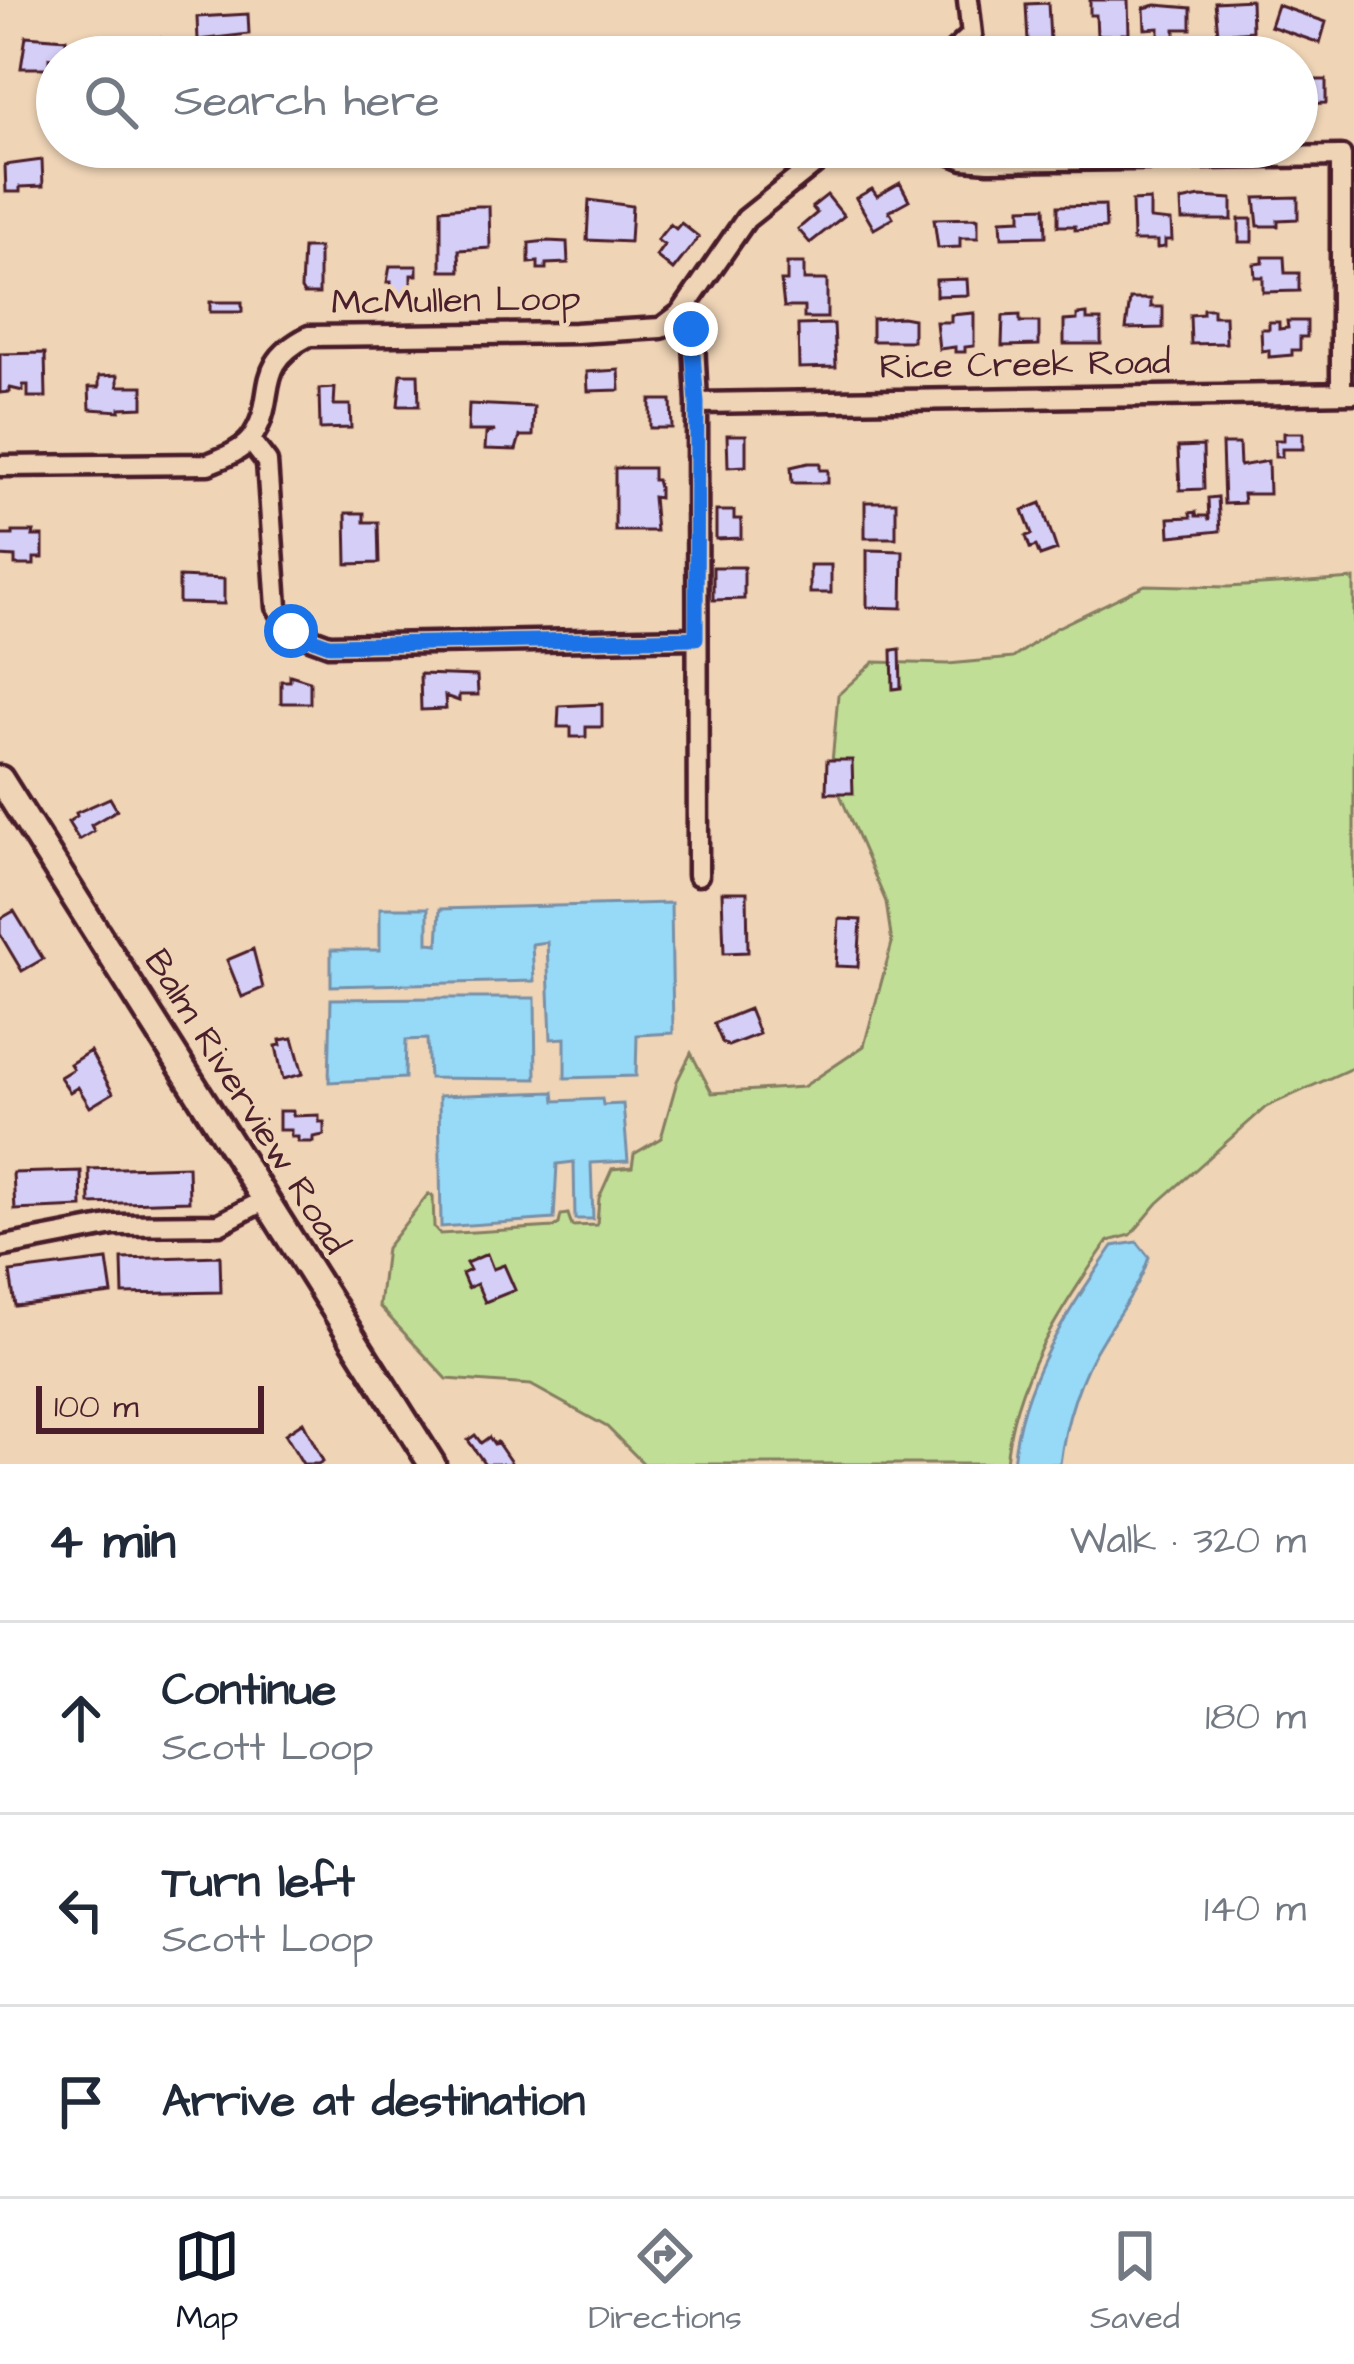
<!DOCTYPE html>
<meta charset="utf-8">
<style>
:root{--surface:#fff;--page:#f2f2f3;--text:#1f2937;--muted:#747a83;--line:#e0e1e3;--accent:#111827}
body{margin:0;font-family:"Architects Daughter",sans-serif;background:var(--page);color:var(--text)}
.scale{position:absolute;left:36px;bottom:30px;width:228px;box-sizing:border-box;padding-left:12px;border:6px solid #4a1f2b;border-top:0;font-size:33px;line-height:42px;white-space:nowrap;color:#4a1f2b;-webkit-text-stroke:9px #efd4b6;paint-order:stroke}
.stop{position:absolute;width:36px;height:36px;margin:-27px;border:9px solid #1a73e8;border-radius:50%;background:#fff}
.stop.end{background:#1a73e8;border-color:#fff;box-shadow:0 3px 12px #0008}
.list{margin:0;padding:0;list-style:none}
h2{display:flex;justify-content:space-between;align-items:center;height:156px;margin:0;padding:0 48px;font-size:51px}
h2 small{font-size:39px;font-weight:400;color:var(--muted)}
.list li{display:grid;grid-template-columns:78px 1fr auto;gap:36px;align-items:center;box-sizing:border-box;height:192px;padding:0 48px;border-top:3px solid var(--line)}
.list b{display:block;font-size:45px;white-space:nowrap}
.list p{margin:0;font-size:39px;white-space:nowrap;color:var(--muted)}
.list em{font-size:39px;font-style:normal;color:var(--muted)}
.icon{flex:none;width:66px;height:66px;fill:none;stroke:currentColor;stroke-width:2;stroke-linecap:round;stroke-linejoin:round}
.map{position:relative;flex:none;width:1354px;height:1464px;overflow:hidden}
.search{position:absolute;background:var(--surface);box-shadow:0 3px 9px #0004;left:36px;right:36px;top:36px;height:132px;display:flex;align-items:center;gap:30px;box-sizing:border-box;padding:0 42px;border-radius:66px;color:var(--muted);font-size:45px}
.sheet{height:732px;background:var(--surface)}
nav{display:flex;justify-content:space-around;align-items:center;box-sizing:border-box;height:168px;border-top:3px solid var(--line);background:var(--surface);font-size:33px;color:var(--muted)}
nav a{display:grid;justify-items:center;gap:6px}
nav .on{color:var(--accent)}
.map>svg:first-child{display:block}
.green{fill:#c0de96;stroke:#857e60;stroke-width:3}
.water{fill:#96daf8;stroke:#788fa6;stroke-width:3}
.building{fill:#d5cff8;stroke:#4a1f2b;stroke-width:3}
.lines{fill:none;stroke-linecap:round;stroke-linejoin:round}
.minor-casing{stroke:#4a1f2b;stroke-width:27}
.secondary-casing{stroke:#4a1f2b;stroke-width:33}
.minor{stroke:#efd4b6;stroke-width:18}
.secondary{stroke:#efd4b6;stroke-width:24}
.route{stroke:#1a73e8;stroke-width:15}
.labels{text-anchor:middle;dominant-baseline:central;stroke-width:9;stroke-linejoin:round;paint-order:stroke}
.street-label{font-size:36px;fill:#4a1f2b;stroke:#efd4b6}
</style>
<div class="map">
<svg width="1354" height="1464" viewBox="0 0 1354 1464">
<rect width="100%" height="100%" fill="#efd4b6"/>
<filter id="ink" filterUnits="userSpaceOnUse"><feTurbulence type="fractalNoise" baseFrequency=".00833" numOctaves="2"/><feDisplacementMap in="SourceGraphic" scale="24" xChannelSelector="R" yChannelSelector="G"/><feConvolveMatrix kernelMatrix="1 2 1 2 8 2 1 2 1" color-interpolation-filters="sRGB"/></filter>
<g filter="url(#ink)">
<path class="green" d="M1354 579V1067L1266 1107 1158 1203 1131 1235 1108 1241C1061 1308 1013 1380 1006 1464H644L607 1427 531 1385 447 1379 379 1306 386 1248 428 1194 433 1196 434 1227 440 1234 554 1227 559 1224 561 1215 568 1214 572 1226 597 1225 599 1198 612 1169 632 1167 634 1154 661 1138 677 1081 691 1053 712 1093 803 1087 864 1046 892 943 886 902 831 774 838 695 874 662 948 664 1013 658 1054 629 1145 585 1228 587Z"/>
<path class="water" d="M671 903 673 1033 637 1035 636 1076 565 1078V1038L551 1039 547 942 532 944 534 981 331 986V950H380V908H428V943L438 944 440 909Z
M442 998H535L536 1079 429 1078 427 1039 406 1040 405 1078 329 1082 331 999Z
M554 1092 555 1101 602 1099 603 1105 623 1104 628 1161 591 1163 593 1219H575L574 1162 557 1164 554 1219 441 1227 439 1096Z
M1137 1242 1149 1257C1139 1288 1120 1311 1103 1339 1080 1375 1065 1422 1060 1464H1013C1020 1382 1068 1311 1113 1246Z"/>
<path class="building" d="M1090 0H1128L1129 34H1122V43H1109V35H1097L1096 15H1090Z
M1251 0 1252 31 1218 34 1215 2Z
M1048 3 1050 41 1028 42 1026 4Z
M1156 5 1191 8V29H1175V37H1159V28L1145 29 1144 8Z
M1277 5 1326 22 1320 43 1270 26Z
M248 14 249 34 198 40 197 17Z
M26 36 66 39V57L49 58V68H21Z
M160 38 167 41V57H129V39L158 42Z
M1297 80H1326V103L1299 104Z
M42 160 43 186 20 187V192H6L5 165Z
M900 183 909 200 889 211 893 218 874 229 856 198 872 189 877 196Z
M827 195 844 216 810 243 798 229 817 213 812 207Z
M1200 197 1232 199V220H1182L1181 201Z
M1298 197V219L1278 220V226H1258L1255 198Z
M589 200 632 206 630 242 587 240Z
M1150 200V219L1171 221 1172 240H1165V247L1157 248V241H1133L1132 201Z
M1105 205 1106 228 1075 230V226H1058V206Z
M477 206H489L490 248 459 250 460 271H441V209Z
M1045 207 1046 236 1002 237 1001 220 1021 219V208Z
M978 218V238H960V247L938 248 934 219Z
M1239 219H1252V242H1239Z
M681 223 699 237 673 270 656 256 664 245 657 240 670 224 676 229Z
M547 241 567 242 568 263 546 264V269H538V262L529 263V243Z
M303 248H319V294H304L301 289Z
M1263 257H1284L1285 273H1299V291L1263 292V277H1255L1254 264 1263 263Z
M787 263H804V280H827V318H804V307H784L781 281H787Z
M390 266H417V275H411V296L391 297V282H387Z
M967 279 968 295 936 296V280Z
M1130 299H1151V307H1163V328L1126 329Z
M210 302H242V312H210Z
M1203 309H1213V316H1225L1226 343 1191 344 1190 315 1203 314Z
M974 313V346L965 347V352H955V347L939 349 936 322H951V315Z
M1087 314V320H1101V344H1064V321L1077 320V315Z
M1020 315V322H1039V345L1002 346 1003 316Z
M902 317 913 319V341H872V319Z
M1287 321H1307V337H1300V350H1292V355L1269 357V350L1262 351 1261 329H1269V322H1279V329L1288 328Z
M834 324 836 367 799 368 798 325Z
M45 353 46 397H28V385H23V391L10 388V392L0 393V354Z
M619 370 620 390 588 391 587 372Z
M401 374H418L419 406H398Z
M118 375V386H143V407L120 408V411L90 409 89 387H99V376Z
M335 388 334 405H350L351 428 320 429 319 389Z
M650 400H671L672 428H650Z
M469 404 534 407 533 436H520L516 450 485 449 486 434 495 431H468Z
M1284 433H1303V449H1282V457H1275V440H1284Z
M727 435H746V466L728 467Z
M1222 444H1239L1240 466 1268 461 1269 494H1243L1244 503 1224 504Z
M1203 446 1204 489 1180 490 1178 447Z
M808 463H820V470H828V483H792L791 467Z
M615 468H653V480H657L659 488V498L653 497 656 531H615Z
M1218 497 1220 531 1170 536 1169 518 1191 517 1190 513 1196 512V516H1207L1209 520 1208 498Z
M865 502H896V538H865Z
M1041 503 1057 550 1040 556 1036 546 1030 548 1026 536 1032 534 1023 510Z
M716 511H734V519H741V538L716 539Z
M346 513H364V522H378L379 563 347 564Z
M13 532H34L33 536H43V558H34V565H15V557L0 556V535H13Z
M867 550 903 551 902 608 867 607Z
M810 565H831V593H810Z
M713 567H744V599L713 600Z
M179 577 224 579V604L179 603Z
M900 649 901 688 893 689 892 650Z
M420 674 477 676 478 695H459V701L445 696 446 709 421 710Z
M290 675 310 681V703H281V681H290Z
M602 704V727H586V737H571V727H558L559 706Z
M827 760H852L853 793H826Z
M110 798 117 810 91 825 94 831 79 840 68 822 77 816 76 813Z
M722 892H747L748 952 724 953Z
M14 911 43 959 22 971 0 934V919Z
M839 919 861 920 858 967 836 966Z
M253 949 263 988 242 997 227 960Z
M749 1009 759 1034 728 1046 722 1042 714 1023Z
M293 1038 303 1074 283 1079 276 1046 281 1045 280 1040Z
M90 1051 113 1093 90 1107 78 1087 70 1092 60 1077 73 1069 70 1064Z
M279 1111H293V1116L319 1115V1122H324V1135L313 1137V1142H298V1137H291V1130H279Z
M188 1166 189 1201 90 1204 89 1169Z
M81 1171 82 1207 15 1210 13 1173Z
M487 1254 493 1269 504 1265 515 1290 485 1302 477 1284 468 1288 462 1274 470 1270 466 1263Z
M220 1256 221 1292 123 1294 122 1259Z
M107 1260 112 1294 15 1306 10 1272Z
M303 1422 323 1461 318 1464H303L285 1434Z
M475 1435 481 1443 489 1437 494 1444 497 1442 512 1464H485L468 1440Z"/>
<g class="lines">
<defs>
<path id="minor" d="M948 57 972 35 968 0
M935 147 964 159 989 161 1341 156V393
M681 313 694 342 697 403 698 875
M697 403 1354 393
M250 440 267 462 277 607 291 631 329 645 696 638
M0 466 208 464C222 458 240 452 250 440 281 398 249 366 309 336L575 333 661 328 681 313 746 219 836 147
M0 1247 114 1225 219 1224 265 1200"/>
<path id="secondary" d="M0 779 432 1464"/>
</defs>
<use href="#minor" class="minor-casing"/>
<use href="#secondary" class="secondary-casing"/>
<use href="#minor" class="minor"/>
<use href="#secondary" class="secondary"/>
</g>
</g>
<g class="lines" filter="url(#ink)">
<path class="route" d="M291 631 329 645 696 638 697 403 691 329"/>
</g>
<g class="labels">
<g class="street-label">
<text transform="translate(456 301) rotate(-1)">McMullen Loop</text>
<text transform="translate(1025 365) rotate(-1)">Rice Creek Road</text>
<text transform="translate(246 1102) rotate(58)">Balm Riverview Road</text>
</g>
</g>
</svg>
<div class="scale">100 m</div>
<div class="stop" style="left:291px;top:631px"></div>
<div class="stop end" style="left:691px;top:329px"></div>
<div class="search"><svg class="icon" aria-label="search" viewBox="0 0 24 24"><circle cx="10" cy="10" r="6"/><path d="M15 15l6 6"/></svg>Search here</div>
</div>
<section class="sheet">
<h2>4 min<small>Walk · 320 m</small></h2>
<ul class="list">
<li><svg class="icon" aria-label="ahead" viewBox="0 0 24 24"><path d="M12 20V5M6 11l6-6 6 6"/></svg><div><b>Continue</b><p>Scott Loop</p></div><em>180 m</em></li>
<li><svg class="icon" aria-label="left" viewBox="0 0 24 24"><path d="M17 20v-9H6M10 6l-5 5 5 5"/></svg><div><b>Turn left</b><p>Scott Loop</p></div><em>140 m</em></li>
<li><svg class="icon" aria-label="arrive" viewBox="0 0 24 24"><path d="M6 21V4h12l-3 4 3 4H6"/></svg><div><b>Arrive at destination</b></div></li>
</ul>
</section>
<nav>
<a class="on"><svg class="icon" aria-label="map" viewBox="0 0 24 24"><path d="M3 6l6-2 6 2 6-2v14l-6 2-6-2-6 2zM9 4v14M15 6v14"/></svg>Map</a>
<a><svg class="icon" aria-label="directions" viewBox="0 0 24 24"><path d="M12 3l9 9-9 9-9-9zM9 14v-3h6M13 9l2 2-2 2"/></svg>Directions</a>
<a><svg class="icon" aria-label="saved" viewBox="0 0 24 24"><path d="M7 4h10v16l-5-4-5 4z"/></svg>Saved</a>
</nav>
